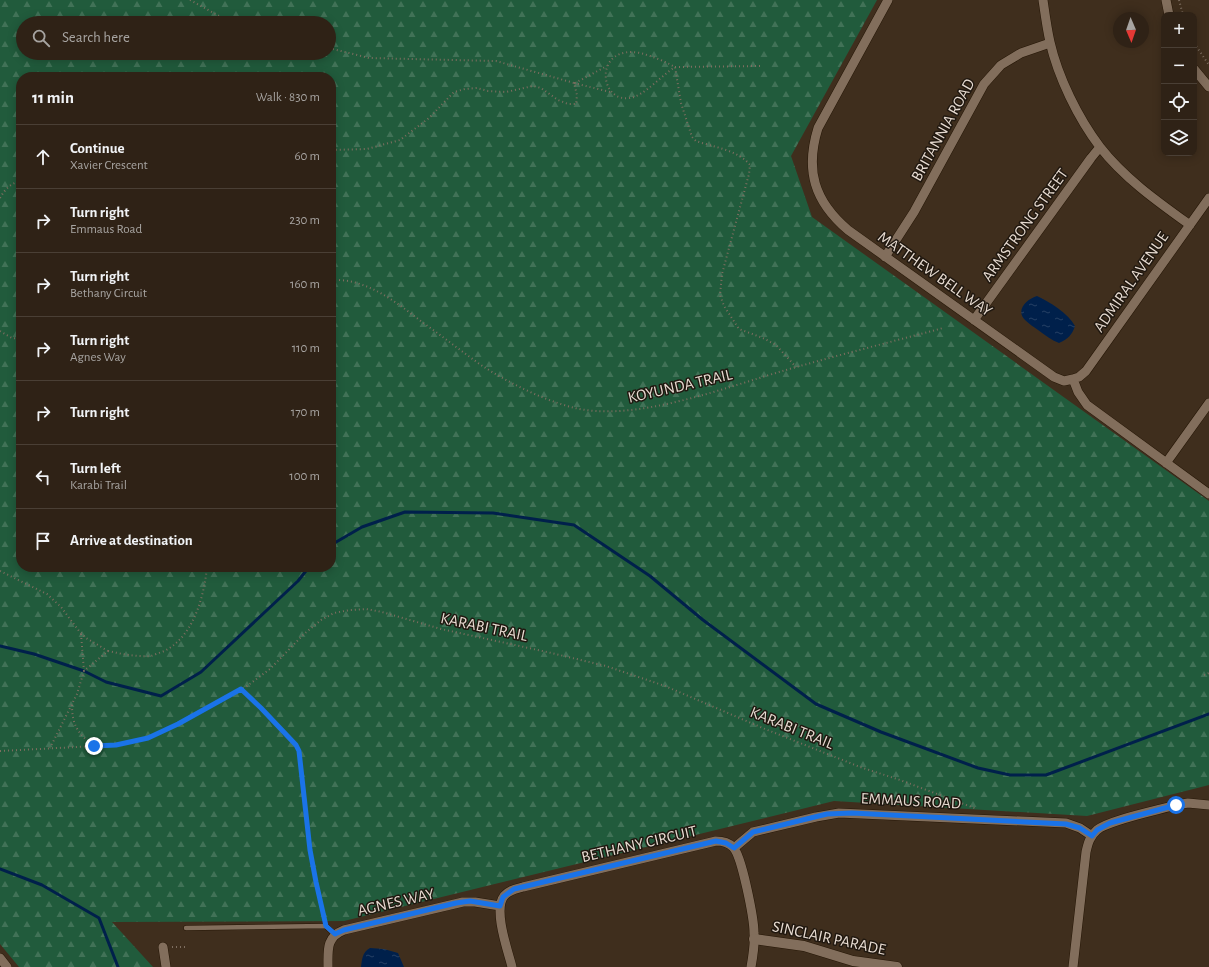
<!DOCTYPE html>
<meta charset="utf-8">
<style>
:root{--surface:#2f2216;--page:#372a1f;--text:#f1f3f6;--muted:#a7a4a1;--line:#4a3f35}
body{margin:0;font-family:"Alegreya Sans",sans-serif;background:var(--page);color:var(--text)}
.controls{position:absolute;right:12px;top:12px;display:grid;overflow:hidden;border-radius:8px;box-shadow:0 2px 10px #0003}
.controls button{width:36px;height:36px;display:grid;place-items:center;padding:0;border:0;border-bottom:1px solid var(--line);background:var(--surface);color:var(--text);font:20px sans-serif}
.compass{position:absolute;left:1113px;top:12px;width:36px;height:36px;border-radius:50%;background:var(--surface);box-shadow:0 2px 10px #0003;rotate:178deg}
.stop{position:absolute;width:12px;height:12px;margin:-9px;border:3px solid #1a73e8;border-radius:50%;background:#fff}
.stop.end{background:#1a73e8;border-color:#fff;box-shadow:0 1px 4px #0008}
.list{margin:0;padding:0;list-style:none}
h2{display:flex;justify-content:space-between;align-items:center;height:52px;margin:0;padding:0 16px;font-size:17px}
h2 small{font-size:13px;font-weight:400;color:var(--muted)}
.list li{display:grid;grid-template-columns:26px 1fr auto;gap:12px;align-items:center;box-sizing:border-box;height:64px;padding:0 16px;border-top:1px solid var(--line)}
.list b{display:block;font-size:15px;white-space:nowrap}
.list p{margin:0;font-size:13px;white-space:nowrap;color:var(--muted)}
.list em{font-size:13px;font-style:normal;color:var(--muted)}
.icon{flex:none;width:22px;height:22px;fill:none;stroke:currentColor;stroke-width:2;stroke-linecap:round;stroke-linejoin:round}
.map{position:relative;flex:none;width:1209px;height:967px;overflow:hidden}
.search{position:absolute;background:var(--surface);box-shadow:0 2px 10px #0003;left:16px;top:16px;width:320px;height:44px;display:flex;align-items:center;gap:10px;box-sizing:border-box;padding:0 14px;border-radius:22px;color:var(--muted);font-size:15px}
.panel{position:absolute;background:var(--surface);box-shadow:0 2px 10px #0003;left:16px;top:72px;width:320px;height:500px;border-radius:16px}
.map>svg:first-child{display:block}
.forest{fill:url(#forest-firs);fill-rule:evenodd}
.water{fill:url(#water-ripples)}
.lines{fill:none;stroke-linecap:round;stroke-linejoin:round}
.stream{stroke:#00204b;stroke-width:3}
.service-casing{stroke:#251606;stroke-width:5.5}
.minor-casing{stroke:#251606;stroke-width:10}
.tertiary-casing{stroke:#251606;stroke-width:11}
.path{stroke:#7e6e60;stroke-width:2;stroke-dasharray:1 3;stroke-linecap:butt}
.service{stroke:#826e5c;stroke-width:4.5}
.minor{stroke:#826e5c;stroke-width:9}
.tertiary{stroke:#826e5c;stroke-width:10}
.route{stroke:#1a73e8;stroke-width:5}
.labels{text-anchor:middle;dominant-baseline:central;stroke-width:3;stroke-linejoin:round;paint-order:stroke}
.street-label{font-size:16px;fill:#e7dbd1;stroke:#201810}
</style>
<div class="map">
<svg width="1209" height="967" viewBox="0 0 1209 967">
<defs>
<pattern id="forest-firs" width="22" height="20" patternUnits="userSpaceOnUse"><rect width="22" height="20" fill="#215b3c"/><path d="M5 1l3.5 6h-7zM16 11l3.5 6h-7z" fill="#417257"/></pattern>
<pattern id="water-ripples" width="26" height="14" patternUnits="userSpaceOnUse"><rect width="26" height="14" fill="#00204b"/><path d="M2 4q2-2 4 0t4 0M15 11q2-2 4 0t4 0" fill="none" stroke="#254064"/></pattern>
</defs>
<rect width="100%" height="100%" fill="#3f2e1d"/>
<path class="forest" d="M0 0H877L791 156 812 217 1209 501V785L1087 816 834 801 344 921 112 922 153 967H19L0 944ZM23 23H329V53H23ZM21 77H331V567H21Z"/>
<path class="water" d="M1037 296C1050 302 1068 313 1075 326 1072 335 1068 339 1059 343 1051 340 1045 335 1038 330 1034 327 1029 324 1025 320 1015 310 1027 299 1037 296Z
M370 948 384 949 398 953 404 967H361C362 960 362 952 370 948Z"/>
<g class="lines">
<path class="stream" d="M331 545 362 527 405 512 493 513 574 525 650 576 703 620 816 704 881 732 978 768 1010 775H1046L1209 714
M0 646 34 654 84 671 106 682 161 696 201 672 298 581 309 567
M0 869 42 885 99 918 118 967"/>
<defs>
<path id="service" d="M186 928 326 926 335 935"/>
<path id="minor" d="M888 0 818 128C805 170 814 201 848 230L1054 377 1064 381 1073 379 1078 392 1087 405 1209 494
M1043 0C1045 14 1047 29 1050 42 1058 77 1078 118 1100 147 1124 178 1158 202 1190 225
M1166 0 1169 15
M1194 69 1209 87
M885 257 914 212 984 84 1001 65 1021 53 1050 43
M974 320 1091 158 1100 147
M1073 379 1079 377 1086 371 1209 198
M1166 463 1209 403
M734 848 753 832 816 817 839 813 1066 823 1080 828 1092 836
M163 947 166 967
M0 958 7 967
M328 967C328 950 326 937 344 930L463 902H475L500 906
M512 967C508 951 493 910 504 896 509 890 516 889 523 887L716 841C722 841 729 843 733 847 742 856 754 919 754 933 755 944 753 956 751 967
M1073 967 1086 852C1088 843 1090 836 1097 830 1109 820 1159 810 1176 805L1188 803 1209 805"/>
<path id="tertiary" d="M754 939 804 946 853 961 897 967"/>
</defs>
<use href="#service" class="service-casing"/>
<use href="#minor" class="minor-casing"/>
<use href="#tertiary" class="tertiary-casing"/>
<path class="path" d="M190 0 232 23
M1179 0 1183 15
M1194 43 1209 65
M329 48 369 58 496 61 574 83 577 95 576 104H568L558 100 541 88 533 86 506 92 488 91 477 88 465 89 454 92 429 118 400 140 367 149 331 150
M760 66 675 67C662 75 644 96 630 98 598 103 594 44 640 53 652 56 664 61 675 67L681 103 692 137 696 141C713 147 738 150 750 165L749 174 722 274 720 295 724 306 739 329 763 338 776 345 796 367
M574 83 610 92
M575 83 607 66
M0 198C5 189 11 183 21 181
M331 280C366 278 396 302 422 322 442 336 461 351 481 365 507 382 541 399 571 407 632 424 726 387 786 370 838 355 891 342 943 328
M0 331 12 338 21 339
M0 571 47 594 61 607 79 631 86 638 108 651 84 671 77 694 50 748
M81 634 84 671
M108 651C122 654 136 657 151 656 154 655 158 653 162 652 193 639 204 597 207 567
M1204 675 1209 673
M241 689 261 708 296 745 299 751 310 850 316 882 324 919
M72 705C72 725 78 734 94 746
M0 751 116 745 147 738 177 724 247 686 270 669 304 634 321 620 334 613 350 610 366 609 382 612 441 629 547 652 606 666 665 686 765 729 860 767 900 780 977 809
M172 947H185"/>
<use href="#service" class="service"/>
<use href="#minor" class="minor"/>
<use href="#tertiary" class="tertiary"/>
</g>
<g class="lines">
<path class="route" d="M94 746 116 745 148 738 178 724 241 689 261 708 296 745 299 751 310 850 316 882 326 926 335 934 344 930 456 903 470 901 500 906 503 897 514 889 716 841 726 843 734 848 753 832 827 814 852 813 1066 824 1080 828 1092 836 1097 830 1110 823 1176 805"/>
</g>
<g class="labels">
<g class="street-label">
<text transform="translate(943 130) rotate(-61)">BRITANNIA ROAD</text>
<text transform="translate(1025 225) rotate(-54)">ARMSTRONG STREET</text>
<text transform="translate(935 274) rotate(35)">MATTHEW BELL WAY</text>
<text transform="translate(1131 282) rotate(-55)">ADMIRAL AVENUE</text>
<text transform="translate(680 386) rotate(-13)">KOYUNDA TRAIL</text>
<text transform="translate(484 627) rotate(12)">KARABI TRAIL</text>
<text transform="translate(792 728) rotate(22)">KARABI TRAIL</text>
<text transform="translate(911 801) rotate(3)">EMMAUS ROAD</text>
<text transform="translate(639 844) rotate(-13)">BETHANY CIRCUIT</text>
<text transform="translate(396 902) rotate(-13)">AGNES WAY</text>
<text transform="translate(829 938) rotate(12)">SINCLAIR PARADE</text>
</g>
</g>
</svg>
<div class="controls">
<button>+</button>
<button>−</button>
<button><svg class="icon" aria-label="locate" viewBox="0 0 24 24"><circle cx="12" cy="12" r="6"/><path d="M12 2v4M12 18v4M2 12h4M18 12h4"/></svg></button>
<button><svg class="icon" aria-label="layers" viewBox="0 0 24 24"><path d="M12 4l9 5-9 5-9-5zM3 14l9 5 9-5"/></svg></button>
</div>
<svg class="compass" viewBox="-18 -18 36 36"><path d="M0-13l5 13h-10z" fill="#e53935"/><path d="M0 13l5-13h-10z" fill="#a7a4a1"/></svg>
<div class="stop" style="left:1176px;top:805px"></div>
<div class="stop end" style="left:94px;top:746px"></div>
<div class="search"><svg class="icon" aria-label="search" viewBox="0 0 24 24"><circle cx="10" cy="10" r="6"/><path d="M15 15l6 6"/></svg>Search here</div>
<section class="panel">
<h2>11 min<small>Walk · 830 m</small></h2>
<ul class="list">
<li><svg class="icon" aria-label="ahead" viewBox="0 0 24 24"><path d="M12 20V5M6 11l6-6 6 6"/></svg><div><b>Continue</b><p>Xavier Crescent</p></div><em>60 m</em></li>
<li><svg class="icon" aria-label="right" viewBox="0 0 24 24"><path d="M7 20v-9h11M14 6l5 5-5 5"/></svg><div><b>Turn right</b><p>Emmaus Road</p></div><em>230 m</em></li>
<li><svg class="icon" aria-label="right" viewBox="0 0 24 24"><path d="M7 20v-9h11M14 6l5 5-5 5"/></svg><div><b>Turn right</b><p>Bethany Circuit</p></div><em>160 m</em></li>
<li><svg class="icon" aria-label="right" viewBox="0 0 24 24"><path d="M7 20v-9h11M14 6l5 5-5 5"/></svg><div><b>Turn right</b><p>Agnes Way</p></div><em>110 m</em></li>
<li><svg class="icon" aria-label="right" viewBox="0 0 24 24"><path d="M7 20v-9h11M14 6l5 5-5 5"/></svg><div><b>Turn right</b></div><em>170 m</em></li>
<li><svg class="icon" aria-label="left" viewBox="0 0 24 24"><path d="M17 20v-9H6M10 6l-5 5 5 5"/></svg><div><b>Turn left</b><p>Karabi Trail</p></div><em>100 m</em></li>
<li><svg class="icon" aria-label="arrive" viewBox="0 0 24 24"><path d="M6 21V4h12l-3 4 3 4H6"/></svg><div><b>Arrive at destination</b></div></li>
</ul>
</section>
</div>
